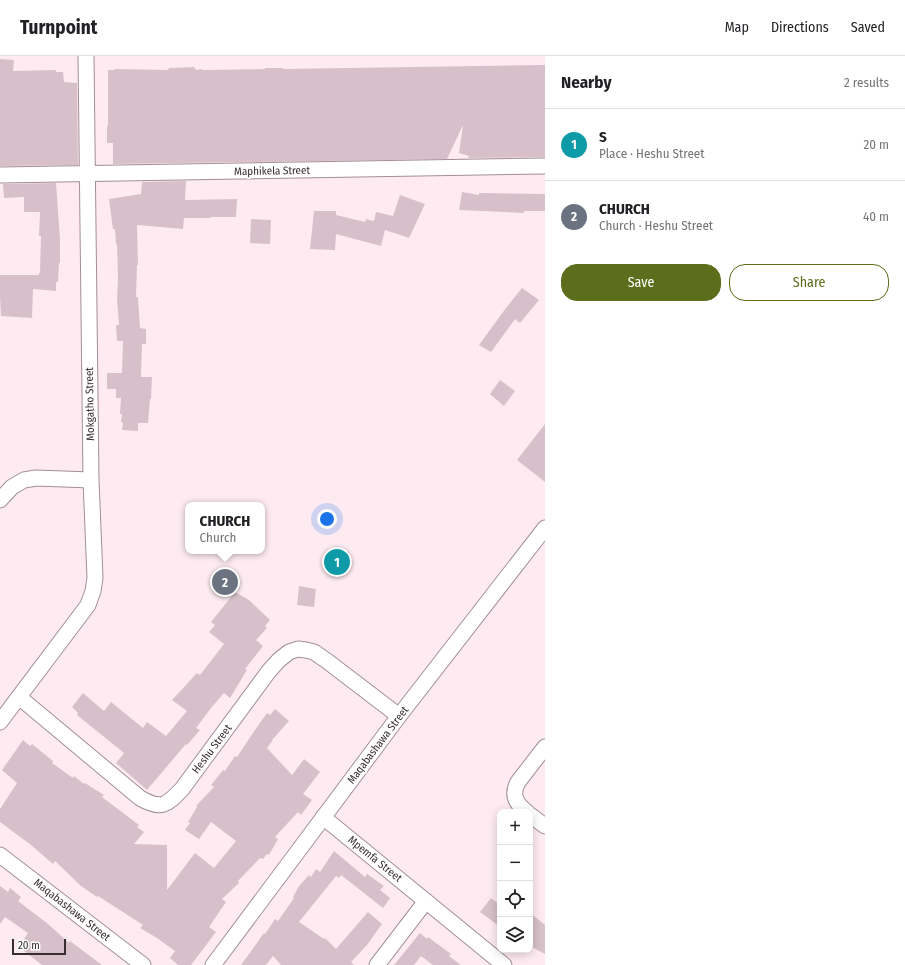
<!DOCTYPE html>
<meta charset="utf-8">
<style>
:root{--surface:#fff;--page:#f6f6f6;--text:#202124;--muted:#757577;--line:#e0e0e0;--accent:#5c6e1b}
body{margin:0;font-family:"Fira Sans Condensed",sans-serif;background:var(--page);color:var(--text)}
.controls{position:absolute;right:12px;bottom:12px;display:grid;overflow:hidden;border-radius:8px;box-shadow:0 2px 10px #0003}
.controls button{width:36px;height:36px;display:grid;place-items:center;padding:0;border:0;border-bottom:1px solid var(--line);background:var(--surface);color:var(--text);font:20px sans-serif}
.scale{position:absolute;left:12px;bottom:10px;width:54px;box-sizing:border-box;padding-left:4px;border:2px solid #372e32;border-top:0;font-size:11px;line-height:14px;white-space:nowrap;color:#372e32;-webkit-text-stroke:3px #fefefe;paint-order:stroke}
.you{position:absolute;left:327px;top:463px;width:14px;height:14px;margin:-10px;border:3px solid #fff;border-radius:50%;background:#1a73e8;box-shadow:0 0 0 6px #1a73e833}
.badge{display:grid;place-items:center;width:26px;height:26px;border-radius:50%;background:var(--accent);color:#fff;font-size:13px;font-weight:700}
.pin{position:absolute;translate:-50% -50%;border:2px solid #fff;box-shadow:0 1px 4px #0006}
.popup{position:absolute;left:185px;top:446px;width:80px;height:52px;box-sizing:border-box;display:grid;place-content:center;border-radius:8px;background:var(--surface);filter:drop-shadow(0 1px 3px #0005);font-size:13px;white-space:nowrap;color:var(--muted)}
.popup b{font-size:15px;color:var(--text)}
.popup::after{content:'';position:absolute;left:50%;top:100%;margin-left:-8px;border:8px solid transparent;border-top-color:var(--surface)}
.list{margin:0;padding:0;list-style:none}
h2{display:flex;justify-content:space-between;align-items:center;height:52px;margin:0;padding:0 16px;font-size:17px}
h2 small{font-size:13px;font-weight:400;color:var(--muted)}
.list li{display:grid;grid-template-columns:26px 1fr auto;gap:12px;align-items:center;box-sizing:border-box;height:72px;padding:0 16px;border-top:1px solid var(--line)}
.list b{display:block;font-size:15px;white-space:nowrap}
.list p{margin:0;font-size:13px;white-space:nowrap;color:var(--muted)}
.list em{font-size:13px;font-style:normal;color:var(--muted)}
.actions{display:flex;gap:8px;padding:12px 16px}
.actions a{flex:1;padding:9px 0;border:1px solid var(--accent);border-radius:16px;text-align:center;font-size:14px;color:var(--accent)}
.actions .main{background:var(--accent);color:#fff}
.icon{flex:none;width:22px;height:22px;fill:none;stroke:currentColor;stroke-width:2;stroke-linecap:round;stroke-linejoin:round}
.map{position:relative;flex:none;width:545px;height:909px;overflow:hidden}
header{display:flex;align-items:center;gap:24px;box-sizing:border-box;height:56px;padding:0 20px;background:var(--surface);border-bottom:1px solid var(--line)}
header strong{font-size:19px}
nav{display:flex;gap:22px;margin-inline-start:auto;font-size:14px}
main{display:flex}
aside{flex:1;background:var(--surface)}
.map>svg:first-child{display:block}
.building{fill:#d7c0c9}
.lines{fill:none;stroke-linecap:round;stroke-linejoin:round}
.street-casing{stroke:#a38e96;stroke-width:17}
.street{stroke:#fff;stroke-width:15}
.labels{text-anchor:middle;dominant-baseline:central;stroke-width:3.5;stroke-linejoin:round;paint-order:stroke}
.street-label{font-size:11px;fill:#372e32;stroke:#fefefe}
</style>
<header>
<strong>Turnpoint</strong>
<nav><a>Map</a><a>Directions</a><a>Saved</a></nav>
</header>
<main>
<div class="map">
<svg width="545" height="909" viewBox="0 0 545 909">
<rect width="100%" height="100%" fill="#feebf2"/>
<path class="building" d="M0 3 14 4 13 15 56 14V16H63L64 26 77 27 78 109 0 110Z
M545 9V101L468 102 469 100 459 97 463 69 447 103 113 108V87H107V70H108V14H114L116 13 168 14 169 12 194 11 196 14 202 13V14L265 13V12H283V13Z
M186 125 185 144 237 143 236 161H211V162H184L183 173 137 169 138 209H137L136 241H138L140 272 146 273V288H142L141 321H152L151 343H150L148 367H138V375L122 374 123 367 121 366 122 358H120L121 342H116V333H107V317H122L123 285H117L116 269H119L117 243 118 223 117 188 116 189 115 173H113L109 143 141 138 142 126Z
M56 127 60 183V207H59L58 226H56V235L33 233 32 262 1 260 0 240V219H39V217H40L41 180H39L40 156H24V141L4 142 3 128Z
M462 136 479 139V137L545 138V155H524V157L459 154Z
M400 139 425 148 409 182 385 174 381 190 336 178 335 194 310 193 314 155H336V159L365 166 366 163 374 165 376 156 393 160Z
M251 163 271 164 270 188 250 187Z
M522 232 539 244 520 267 515 263 491 296 479 289 506 252Z
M500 324 515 335 504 350 490 338Z
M545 368V426L517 404Z
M328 494 349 496 346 518 326 516Z
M299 530 316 533 314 551 297 549Z
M235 536 249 544 270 564 265 570 267 572 256 584 263 590 245 613 247 614 230 642 224 637 211 652 196 672 200 674 187 689 186 688 147 734 116 707 124 697 77 659 78 657 72 651 83 637 104 655 111 646 143 672 147 666 166 680 187 655 172 644 197 617 200 619 224 588 209 576 215 569 211 566Z
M275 653 289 665 272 684H273L267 692 292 719 304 703 320 716 303 738 312 744 301 759 298 756 275 781 278 783 269 799 267 798 263 803 260 802 238 825 239 827 222 843 226 846 209 871 216 876 191 909H178L170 902 175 895 157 882 140 872 143 869 98 840 97 841 81 830 55 805 53 808 31 789 0 766V753L17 727 2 714 23 684 30 690 32 688 53 705 52 707 73 722 74 720 84 728 85 727 104 739 102 741 139 769 137 771 144 776 134 788 167 789V834L195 797 214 812 236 785 211 766 199 783 185 774 190 767 188 766 197 751 196 750 214 731 211 729 223 714 225 715 235 700 237 701 255 674 267 657 270 659Z
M334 795 365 821 367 818 384 830 380 834 390 842 383 852 341 819 339 822 336 820 299 866 324 883 325 882 336 893 368 856 382 868 367 889 351 906 354 909H281L273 900 266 909H241L264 877 265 878 275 863 278 865 294 842 293 841 299 830 309 819 311 821 316 813 320 816Z
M0 830 8 836 10 832 21 841 18 845 48 868 69 887 70 885 102 909H42L19 891 28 877 5 861 0 868Z
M491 842 500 849V871L480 856Z
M530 857 545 869V898L530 890Z
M420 877 427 883 428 881 451 898 449 900 461 909H433L421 900 414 909H394Z"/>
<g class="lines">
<defs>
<path id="street" d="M0 119 545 110
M0 444 12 431 24 424 36 422 91 424
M19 641 140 742C161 754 166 750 182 733L269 615 279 604 289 596 298 593 306 594 314 596 327 605 399 660
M0 666 88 549 93 535 95 522 91 424 86 0
M527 756C516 748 511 739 518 726L545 691
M530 759 545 770
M323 761 504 909
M0 799 143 909
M213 909 399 660 545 472
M377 909 426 845"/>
</defs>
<use href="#street" class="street-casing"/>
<use href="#street" class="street"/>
</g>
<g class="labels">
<g class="street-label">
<text transform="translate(272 115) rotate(-1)">Maphikela Street</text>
<text transform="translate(90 348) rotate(-91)">Mokgatho Street</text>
<text transform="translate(378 689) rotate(-53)">Maqabashawa Street</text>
<text transform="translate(212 693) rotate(-53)">Heshu Street</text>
<text transform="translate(375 803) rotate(39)">Mpemfa Street</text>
<text transform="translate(72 854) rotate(38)">Maqabashawa Street</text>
</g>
</g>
</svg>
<div class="controls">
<button>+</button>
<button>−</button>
<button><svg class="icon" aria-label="locate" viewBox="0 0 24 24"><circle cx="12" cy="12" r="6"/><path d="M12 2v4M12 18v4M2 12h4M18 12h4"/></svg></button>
<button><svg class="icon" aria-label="layers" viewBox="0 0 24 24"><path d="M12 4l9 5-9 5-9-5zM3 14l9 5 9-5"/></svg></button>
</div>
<div class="scale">20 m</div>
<div class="you"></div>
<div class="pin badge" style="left:337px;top:506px;background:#0f9aa8">1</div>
<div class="pin badge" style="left:225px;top:526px;background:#6b7280">2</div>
<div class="popup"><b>CHURCH</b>Church</div>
</div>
<aside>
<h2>Nearby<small>2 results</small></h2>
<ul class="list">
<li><span class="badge" style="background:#0f9aa8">1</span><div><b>S</b><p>Place · Heshu Street</p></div><em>20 m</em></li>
<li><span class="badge" style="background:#6b7280">2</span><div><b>CHURCH</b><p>Church · Heshu Street</p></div><em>40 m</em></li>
</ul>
<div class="actions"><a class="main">Save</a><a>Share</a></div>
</aside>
</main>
